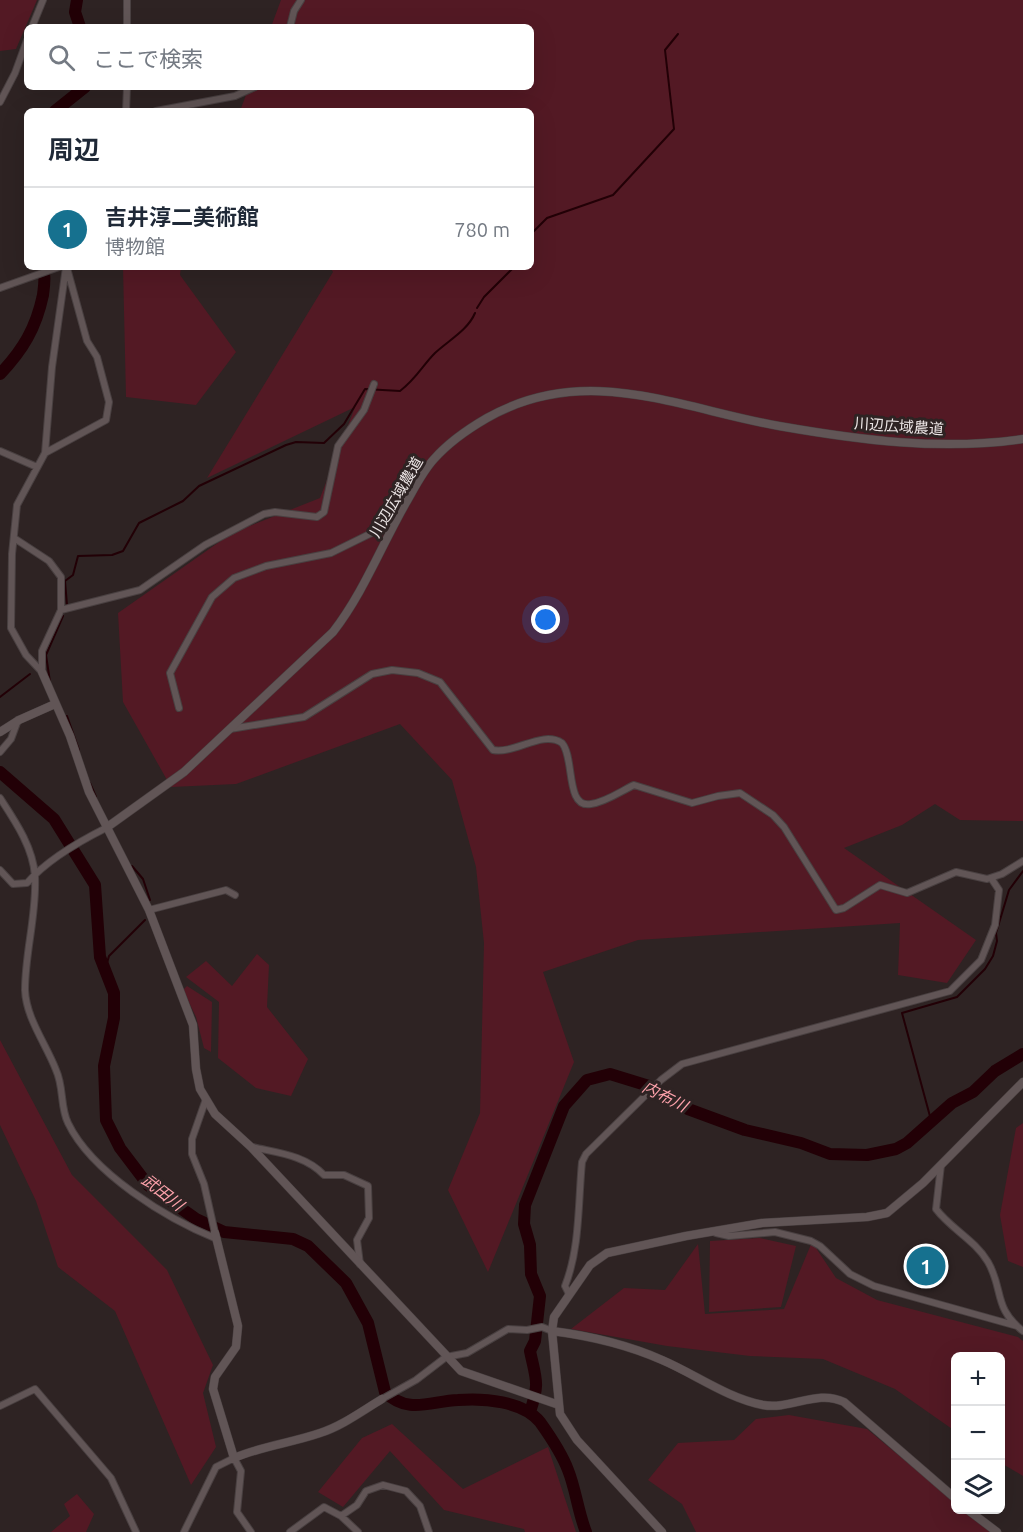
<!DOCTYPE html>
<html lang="ja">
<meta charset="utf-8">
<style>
:root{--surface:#fff;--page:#f6f6f7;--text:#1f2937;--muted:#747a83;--line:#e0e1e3;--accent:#16718f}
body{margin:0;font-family:Ubuntu,"Noto Sans JP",sans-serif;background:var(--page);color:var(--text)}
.controls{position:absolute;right:18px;bottom:18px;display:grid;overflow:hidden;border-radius:9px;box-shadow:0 6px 24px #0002}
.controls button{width:54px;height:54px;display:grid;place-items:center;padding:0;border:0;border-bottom:2px solid var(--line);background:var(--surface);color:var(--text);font:30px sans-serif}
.you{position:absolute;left:546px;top:620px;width:21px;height:21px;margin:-15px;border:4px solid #fff;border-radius:50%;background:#1a73e8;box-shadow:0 0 0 9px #1a73e833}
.badge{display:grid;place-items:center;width:39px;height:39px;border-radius:50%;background:var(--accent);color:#fff;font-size:20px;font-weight:700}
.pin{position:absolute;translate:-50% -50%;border:3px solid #fff;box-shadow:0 2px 6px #0006}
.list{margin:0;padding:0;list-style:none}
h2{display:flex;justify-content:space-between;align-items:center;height:78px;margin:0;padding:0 24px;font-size:26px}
h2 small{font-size:20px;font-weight:400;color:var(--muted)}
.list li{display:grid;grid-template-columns:39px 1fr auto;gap:18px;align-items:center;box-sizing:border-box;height:84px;padding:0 24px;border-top:2px solid var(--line)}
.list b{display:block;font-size:22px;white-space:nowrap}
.list p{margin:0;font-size:20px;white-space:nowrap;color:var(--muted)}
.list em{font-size:20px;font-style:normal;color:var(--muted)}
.icon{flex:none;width:33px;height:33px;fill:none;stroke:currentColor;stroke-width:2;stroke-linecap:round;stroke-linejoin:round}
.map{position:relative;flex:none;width:1023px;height:1532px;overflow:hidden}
.search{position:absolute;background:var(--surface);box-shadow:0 6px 24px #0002;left:24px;top:24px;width:510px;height:66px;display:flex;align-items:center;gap:15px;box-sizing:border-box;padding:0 21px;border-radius:9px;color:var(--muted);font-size:22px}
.panel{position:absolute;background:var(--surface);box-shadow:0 6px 24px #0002;left:24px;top:108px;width:510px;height:162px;border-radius:9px}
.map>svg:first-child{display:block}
.green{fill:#531924}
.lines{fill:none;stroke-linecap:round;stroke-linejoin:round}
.stream{stroke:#220006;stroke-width:2}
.river{stroke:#220006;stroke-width:12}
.minor-casing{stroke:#494041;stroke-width:8}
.tertiary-casing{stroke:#494041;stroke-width:9}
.minor{stroke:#615556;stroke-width:6}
.tertiary{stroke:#615556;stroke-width:8}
.labels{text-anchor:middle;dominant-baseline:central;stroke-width:6;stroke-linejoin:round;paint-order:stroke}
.street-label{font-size:15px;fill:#ede6e6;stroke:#2e2323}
.water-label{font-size:16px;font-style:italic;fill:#fea2ab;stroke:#2e2323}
</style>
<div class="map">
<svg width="1023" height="1532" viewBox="0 0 1023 1532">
<rect width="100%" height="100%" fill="#2e2323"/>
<path class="green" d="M0 0H37L16 49 0 51Z
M281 0H1023V821L960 820 935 804 902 825 844 848 976 940 947 983 898 975 900 923 638 940 543 972 574 1062 488 1272 448 1190 480 1113 484 943 476 867 452 780 400 724 236 784 171 787 123 702 118 613 232 533 320 498 355 407 207 478 333 272 330 267H531V111H240L249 87H531V27H271Z
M123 267H181L180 275 236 352 196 405 126 397Z
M257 954 269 965 267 1007 308 1059 291 1096 256 1088 218 1058 219 1002 186 977 206 961 232 986Z
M187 986 212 1002 211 1052 204 1048 196 1017 183 990Z
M0 1040 72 1175 167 1270 213 1365 203 1393 216 1447 191 1485 115 1311 58 1267 36 1201 0 1125Z
M1023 1123V1267L1008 1261 1000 1215 1016 1128Z
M760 1238 796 1246 781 1307 709 1312 710 1241Z
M812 1242 836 1278 877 1300 1018 1337 1023 1341V1476L1001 1463 1000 1356H956L955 1431 895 1389 823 1359 750 1356 667 1346 571 1329 624 1288 665 1290 698 1244 705 1314 784 1309Z
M789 1415 867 1429 955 1502 956 1510H964L991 1532H696L682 1504 648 1480 678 1443 734 1440 756 1419Z
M392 1424 463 1489 548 1447 576 1532H525L524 1529 444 1510 390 1451 343 1507 318 1492 362 1438Z
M77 1494 94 1514 86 1532H51L70 1516 64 1504Z"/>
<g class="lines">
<path class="stream" d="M531 234 547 218 613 195 674 129 665 50 678 34
M477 308 484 297 514 267
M67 605 65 581 73 575 78 556 112 555 123 551 139 523 183 501 199 486 286 445 296 442 324 443 344 424 365 389 400 391C417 378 422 366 435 353 449 340 468 330 475 313
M50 682 46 655 63 616
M0 697 30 674
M67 716 79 750
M90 783 96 797
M132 866 143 879 150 900
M105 970 109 956 145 920
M931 1120 902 1013 957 997 985 969 993 956 997 941 996 933 1009 890 1023 871"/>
<path class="river" d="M77 0 75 12 80 27
M55 111 85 87
M0 374C23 350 36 328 43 295 44 286 46 276 43 267
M0 772 54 819 95 885 100 957 114 993V1018L104 1066 106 1120 120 1148 148 1185 196 1219 224 1232 293 1239 308 1246 346 1283 368 1323 385 1392C408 1415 431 1401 458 1400 484 1398 523 1401 540 1422 550 1436 562 1454 568 1470 576 1490 578 1512 586 1532
M530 1412C540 1382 536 1380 530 1351L535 1341 540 1296 531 1274 530 1245 524 1224 525 1205 564 1106 587 1080 610 1074 649 1086 688 1109 745 1130 801 1143 830 1154 867 1155 896 1149 907 1143 952 1103 973 1092 995 1071 1023 1054"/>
<defs>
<path id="minor" d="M127 0V27
M32 27 43 0
M290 27 294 11 301 0
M0 102 15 73 27 40
M126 111 127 87
M156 111 235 96 255 87
M0 288 59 267
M0 451 37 467
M45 453 106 420 109 402 97 357 87 341 67 268
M14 538 49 561 61 577V610L42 651V672
M61 610 140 590 205 545 264 514 275 512 317 517 324 512 338 446 364 410 374 384
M42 672 26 655 11 628 12 554 17 505 45 453 52 367 66 267
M179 708 170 673 212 597 234 578 266 566 331 553 396 521
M230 729 304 717 372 674 392 670 418 673 440 682 493 750C516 754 542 730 562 743 575 758 565 809 591 804 606 802 621 791 634 785L692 803 718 796 740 793 773 815 784 827 836 910 844 908 880 885 907 893 956 872 987 879 1002 874 1023 861
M0 752 11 739 18 720
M0 798C15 821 33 847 35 876 37 914 25 952 25 990 26 1018 46 1044 56 1070 64 1087 60 1107 68 1123 92 1173 167 1219 217 1239
M0 870 13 884 27 883C47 860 78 842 106 828
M149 910 226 890 235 895
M206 1099 192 1139V1154L204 1184 215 1233
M252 1147C278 1153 305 1155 324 1175H344L368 1186 369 1218 357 1240 360 1264
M941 1165 936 1209C951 1229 975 1240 988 1262 1004 1290 993 1308 1023 1331
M716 1233 729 1236 775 1232 811 1241 820 1246 850 1274 874 1286 1017 1326
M569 1294 565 1286C580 1248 578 1204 582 1162L586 1154 661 1080 682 1064 950 991 981 960 995 925 999 890 991 878
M382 1399 416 1380 446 1357 467 1353 508 1329 527 1330 542 1327 552 1331
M0 1406 35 1389 111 1478 136 1532
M341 1516 358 1532
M184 1532 216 1467 234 1458 241 1471 237 1512 251 1532
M290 1532 324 1507 341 1516 357 1505 366 1491 383 1485 406 1491 420 1506 429 1532"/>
<path id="tertiary" d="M42 672 70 736 89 792 149 910 193 1025 196 1069 200 1089 215 1114 251 1147 461 1371 559 1405
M0 732 19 720 55 704
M106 828 184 772 333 632C364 592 382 544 407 501 415 487 423 471 434 459 449 442 468 429 487 418 586 362 678 408 779 426 859 440 941 451 1023 439
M215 1233 238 1326 236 1347 215 1377 213 1389 234 1458C262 1446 291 1443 320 1433 342 1426 362 1411 382 1399
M552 1331C591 1336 626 1344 662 1360 695 1374 727 1398 763 1405 791 1410 817 1389 844 1402L956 1499
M968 1510 997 1532
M662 1532 577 1440 560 1414 552 1331 554 1317 590 1265 607 1253 686 1236 762 1223 867 1217 887 1213 923 1183 1023 1082"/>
</defs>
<use href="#minor" class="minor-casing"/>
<use href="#tertiary" class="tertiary-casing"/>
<use href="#minor" class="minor"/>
<use href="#tertiary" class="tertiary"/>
</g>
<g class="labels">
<g class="street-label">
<text transform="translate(899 426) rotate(4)">川辺広域農道</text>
<text transform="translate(396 497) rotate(-60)">川辺広域農道</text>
</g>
<g class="water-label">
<text transform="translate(665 1096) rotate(27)">内布川</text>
<text transform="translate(163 1192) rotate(38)">武田川</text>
</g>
</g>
</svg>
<div class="controls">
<button>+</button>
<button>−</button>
<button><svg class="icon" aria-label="layers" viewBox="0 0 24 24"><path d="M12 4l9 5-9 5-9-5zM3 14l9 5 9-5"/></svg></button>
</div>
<div class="you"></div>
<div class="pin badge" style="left:926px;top:1266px">1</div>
<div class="search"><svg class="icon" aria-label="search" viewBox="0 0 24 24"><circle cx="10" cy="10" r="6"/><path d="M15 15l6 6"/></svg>ここで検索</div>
<section class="panel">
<h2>周辺<small></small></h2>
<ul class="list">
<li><span class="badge">1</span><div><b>吉井淳二美術館</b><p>博物館</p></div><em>780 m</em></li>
</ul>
</section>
</div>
